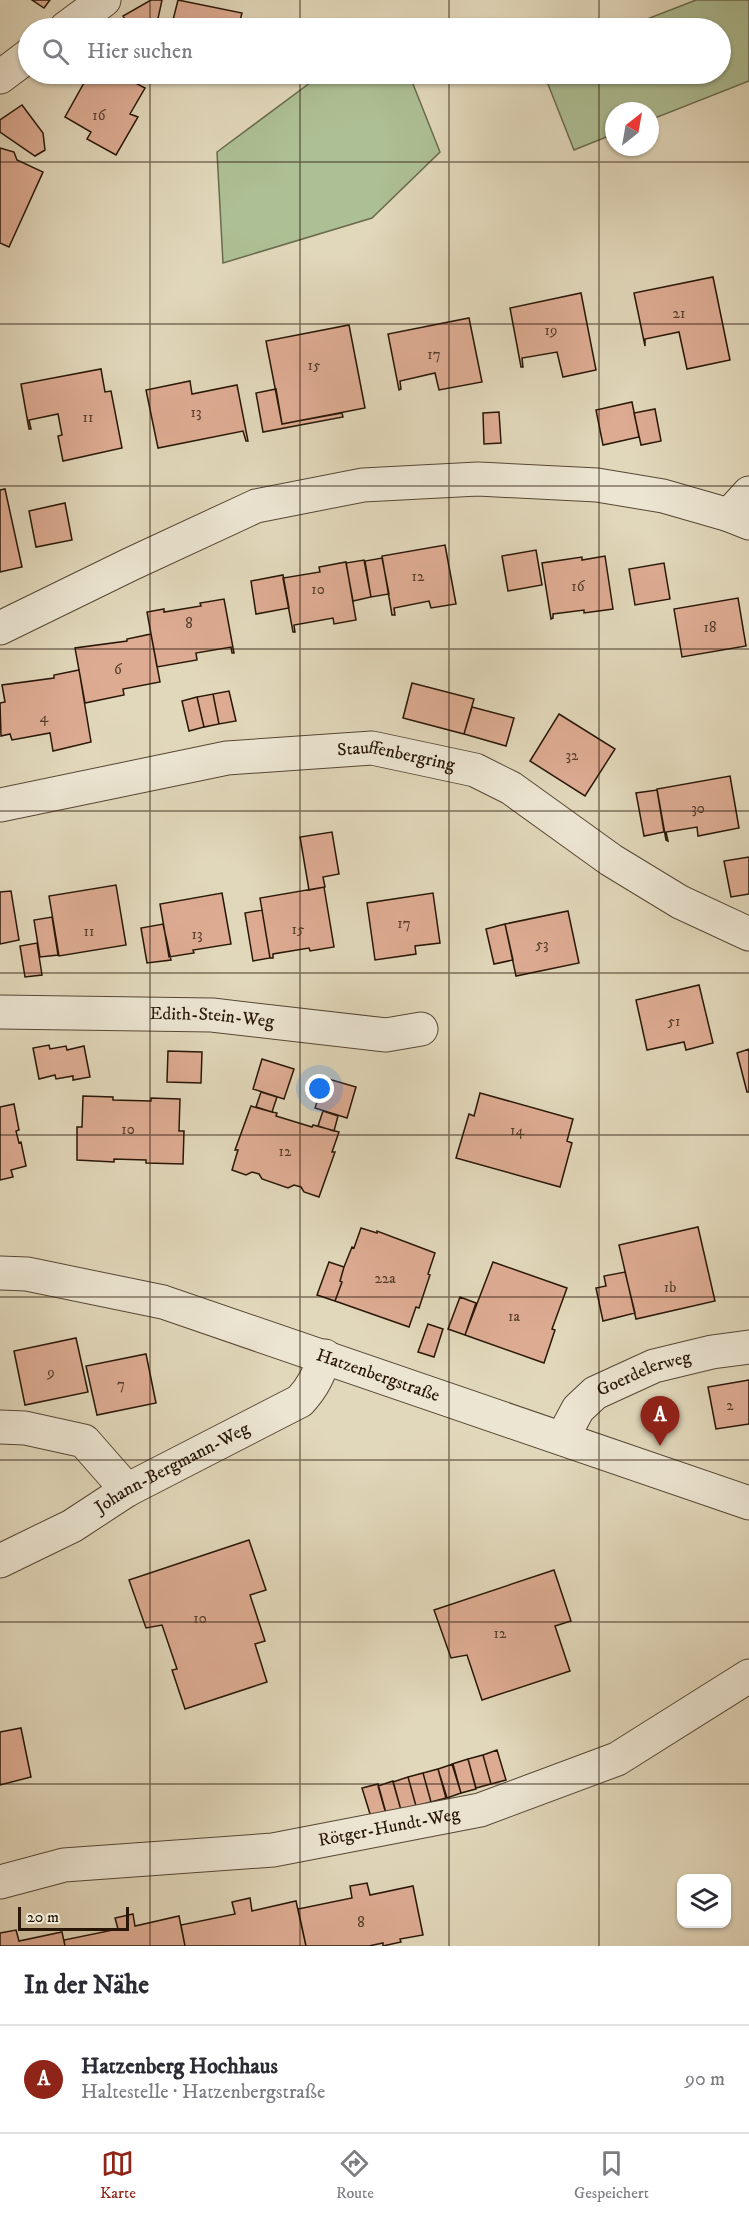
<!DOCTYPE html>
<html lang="de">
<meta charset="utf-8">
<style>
:root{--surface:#fff;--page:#f7f7f7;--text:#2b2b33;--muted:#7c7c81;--line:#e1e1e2;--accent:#8f2418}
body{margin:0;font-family:"IM FELL DW Pica",serif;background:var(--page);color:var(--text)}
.controls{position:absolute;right:18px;bottom:18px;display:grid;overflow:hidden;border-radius:12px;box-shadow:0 2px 4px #0004}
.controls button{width:54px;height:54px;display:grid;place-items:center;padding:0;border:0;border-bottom:2px solid var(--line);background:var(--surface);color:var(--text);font:30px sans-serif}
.compass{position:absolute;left:605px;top:102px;width:54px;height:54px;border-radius:50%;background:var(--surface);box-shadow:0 2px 4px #0004;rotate:31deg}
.scale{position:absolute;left:18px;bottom:15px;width:111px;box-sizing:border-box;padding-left:6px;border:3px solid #281707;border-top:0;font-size:16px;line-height:21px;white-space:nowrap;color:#281707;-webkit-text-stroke:4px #ece5d2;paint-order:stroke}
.you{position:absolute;left:320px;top:1089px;width:21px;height:21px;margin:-15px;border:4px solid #fff;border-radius:50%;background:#1a73e8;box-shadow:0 0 0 9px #1a73e833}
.badge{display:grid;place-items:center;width:39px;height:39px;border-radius:50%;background:var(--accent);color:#fff;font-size:20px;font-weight:700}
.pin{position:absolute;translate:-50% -50px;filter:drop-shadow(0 2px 3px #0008)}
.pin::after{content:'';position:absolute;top:32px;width:21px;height:18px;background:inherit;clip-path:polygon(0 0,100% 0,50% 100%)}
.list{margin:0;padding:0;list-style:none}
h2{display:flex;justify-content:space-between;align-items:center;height:78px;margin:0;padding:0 24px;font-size:26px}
h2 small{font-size:20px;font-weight:400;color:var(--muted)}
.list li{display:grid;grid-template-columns:39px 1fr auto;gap:18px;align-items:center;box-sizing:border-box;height:108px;padding:0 24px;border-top:2px solid var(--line)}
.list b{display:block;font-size:22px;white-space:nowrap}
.list p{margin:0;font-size:20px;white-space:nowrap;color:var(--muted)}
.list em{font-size:20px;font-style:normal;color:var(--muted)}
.icon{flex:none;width:33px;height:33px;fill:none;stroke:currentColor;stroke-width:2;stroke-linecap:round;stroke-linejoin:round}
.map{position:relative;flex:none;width:749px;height:1946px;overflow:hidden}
.search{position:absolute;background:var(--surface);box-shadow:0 2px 4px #0004;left:18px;right:18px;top:18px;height:66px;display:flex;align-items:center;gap:15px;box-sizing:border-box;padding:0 21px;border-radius:33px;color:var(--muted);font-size:22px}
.sheet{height:186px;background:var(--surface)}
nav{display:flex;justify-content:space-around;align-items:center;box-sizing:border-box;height:84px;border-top:2px solid var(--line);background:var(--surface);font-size:16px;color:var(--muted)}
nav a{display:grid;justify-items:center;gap:3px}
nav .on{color:var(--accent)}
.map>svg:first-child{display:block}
.green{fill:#adbf94;stroke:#6a6b4e;stroke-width:1.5}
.building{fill:#ddab92;stroke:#281707;stroke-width:1.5}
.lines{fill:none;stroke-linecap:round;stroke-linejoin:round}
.minor-casing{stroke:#564734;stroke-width:35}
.minor{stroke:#ece5d2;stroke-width:33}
.grid{fill:none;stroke:#281707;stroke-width:1.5;stroke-opacity:0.55}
.labels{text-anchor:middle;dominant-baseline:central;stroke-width:4.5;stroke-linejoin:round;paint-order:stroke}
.number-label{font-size:15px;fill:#553c2a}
.street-label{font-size:18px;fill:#281707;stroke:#ece5d2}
</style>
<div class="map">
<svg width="749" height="1946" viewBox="0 0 749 1946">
<rect width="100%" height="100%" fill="#e1d7ba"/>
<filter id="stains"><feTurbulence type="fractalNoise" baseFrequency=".00333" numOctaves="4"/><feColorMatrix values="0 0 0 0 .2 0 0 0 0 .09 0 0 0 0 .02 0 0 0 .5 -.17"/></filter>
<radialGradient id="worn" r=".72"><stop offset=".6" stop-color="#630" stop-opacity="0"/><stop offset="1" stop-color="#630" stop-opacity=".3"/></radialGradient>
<path class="green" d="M696 0H749V81L650 120V111H614V134L574 150 544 74H720V28H624Z
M322 74H409L440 152 372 218 223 263 217 152Z"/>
<path class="building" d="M32 0H50L44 8Z
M151 0H162L156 28H130L123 16Z
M178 0 242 13 238 28H171Z
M89 74H119L145 88 130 114 138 117 116 155 87 139 91 132 65 117Z
M184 74H205L204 83 183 78Z
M22 105 43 133 45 150 35 156 0 132V120Z
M0 148 14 152 17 160 43 172 9 247 0 243Z
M713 277 730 360 687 369 679 332 645 339V346L634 293Z
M581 293 596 370 563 377 557 352 522 358 523 367H521L510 308Z
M469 318 482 382 439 390 435 373 400 381 401 389 399 390 388 334Z
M349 325 365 408 282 424 266 341Z
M101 369 105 392 111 391 122 448 63 461 58 436 62 435 58 414 29 420 31 429H29L21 384Z
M190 381 192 394 237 385 248 441H246L243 431 158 448 146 390Z
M276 389 282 424 342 413 343 417 263 432 256 393Z
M632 402 639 437 603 445 596 410Z
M655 409 661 441 641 445 634 413Z
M499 412 501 443 484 444 483 413Z
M5 489 22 567 0 572V490Z
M65 503 72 540 36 547 29 511Z
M445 545 456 604 431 608 429 601 394 608 395 615H392L382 556Z
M536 550 542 585 508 591 502 556Z
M605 556 613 609 584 613V610L553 614V618L551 619 542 563 582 557V560Z
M382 558 389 594 371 597 365 561Z
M364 560 371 597 353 601 346 563Z
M346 562 356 620 334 624 333 618 294 625 295 632H293L283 578 320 572 319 567Z
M664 563 670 599 635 605 629 569Z
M283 575 289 608 256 614 251 581Z
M738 598 746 646 682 657 674 609Z
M224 599 234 653H232L231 647 196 653 197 660 157 667 147 612 164 609V612L201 606 200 603Z
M151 634 160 682 123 689 124 695 85 703 75 648 127 641V639Z
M79 670 91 742 53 751 50 733 12 740 10 734 1 736 0 703 5 702 2 685 54 678V675Z
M412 683 474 699 464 734 403 718Z
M229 691 236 721 219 724 213 694Z
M213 694 219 724 204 727 197 697Z
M197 697 204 727 189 731 182 701Z
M472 707 514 718 506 746 464 734Z
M559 714 615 749 585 796 530 761Z
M730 776 739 828 698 836 697 827 666 832 668 841 666 840 657 789Z
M657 790 664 832 644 836 636 793Z
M332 832 339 874 323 877 325 887 309 890 300 837Z
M749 857V894L731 897 724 861Z
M116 885 126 945 59 956 49 896Z
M324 887 334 947 310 951 309 948 273 954V958H270L260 898Z
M11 891 19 940 0 944V892Z
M222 893 231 944 193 950 194 953 169 957 160 904Z
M433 893 440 943 415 946 416 954 375 960 367 903Z
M262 910 270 958 253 961 245 913Z
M568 911 579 963 516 976 505 924Z
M52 917 58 955 40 957 34 920Z
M163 924 171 960 147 963 141 928Z
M505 924 513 960 494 964 486 929Z
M37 943 42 975 25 977 20 946Z
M699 985 713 1043 686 1050 684 1042 647 1050 636 1000Z
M49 1045 50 1049 66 1046 67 1050 84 1046 90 1077 73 1080V1076L56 1079 55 1075 39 1079 33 1048Z
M749 1049V1092H747L737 1053Z
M168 1051 202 1052 201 1083 167 1082Z
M262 1059 294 1069 284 1099 253 1089Z
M325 1078 356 1087 347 1118 315 1108Z
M261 1092 277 1097 272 1112 256 1107Z
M480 1093 573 1119 567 1141 572 1143 560 1187 456 1158 469 1114 474 1116Z
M83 1096 113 1097V1100L151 1101V1098L180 1099 179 1131H184L183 1164 146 1163V1160L114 1159V1162L77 1160V1127H82Z
M14 1104 19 1130 16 1131 19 1143 21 1142 26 1166 11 1170 13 1177 0 1180V1107Z
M251 1106 272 1112 277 1113 276 1116 312 1127 313 1125 339 1132 332 1152H335L319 1197 304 1192 301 1187 294 1185 288 1188 262 1179 259 1174 252 1172 246 1175 232 1170 238 1150H235Z
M323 1111 338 1116 334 1131 318 1126Z
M698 1227 715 1301 636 1319 619 1245Z
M361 1228 377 1233V1231L435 1253 428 1274 430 1275 419 1308 416 1307 409 1327 335 1301 342 1282 340 1281 344 1267 352 1247 354 1248Z
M329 1262 344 1267 340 1281 342 1282 335 1301 317 1295Z
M493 1262 567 1288 552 1329 555 1330 544 1363 465 1335Z
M625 1272 635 1313 603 1321 596 1288 606 1286 604 1276Z
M460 1297 476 1303 465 1335 448 1329Z
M428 1324 443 1329 434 1357 418 1352Z
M76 1338 88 1392 25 1405 14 1351Z
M146 1354 156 1403 97 1415 86 1366Z
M749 1380V1424L716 1429 708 1387Z
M249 1540 266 1590 250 1595 265 1641 255 1644 267 1682 185 1709 172 1670 177 1669 162 1625 146 1628 129 1580Z
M554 1570 571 1621 555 1626 570 1671 482 1700 467 1655 451 1658 434 1610Z
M21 1728 31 1777 0 1785V1732Z
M497 1750 506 1780 491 1784 483 1755Z
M483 1755 491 1784 476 1788 468 1759Z
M468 1759 476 1789 461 1793 452 1764Z
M453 1764 461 1793 447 1798 438 1769Z
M438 1769 446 1798 431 1802 423 1773Z
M423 1773 431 1802 416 1806 408 1777Z
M408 1777 416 1806 401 1810 393 1782Z
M393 1781 401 1810 386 1814 378 1786Z
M378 1784 386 1813 371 1817 362 1788Z
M367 1883 370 1895 413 1886 423 1935 400 1939 401 1942 383 1946V1943L369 1946H306L298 1909 352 1898 350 1886Z
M250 1898 252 1911 296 1901 306 1946H185L181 1925 235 1914 232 1902Z
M133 1914 135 1926 179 1916 185 1946H65L64 1940 118 1929 115 1918Z
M16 1930 19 1941 62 1932 65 1946H0V1933Z"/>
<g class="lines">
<defs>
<g id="minor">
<path d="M66 28 104 0"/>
<path d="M0 77 28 56"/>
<path d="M749 493 729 515 749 523"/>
<path d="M0 628 131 564 256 506 363 485 478 479 597 485 663 496 729 515"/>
<path id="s1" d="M0 805 227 758 372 748 475 770 511 788 611 860 680 902 749 934"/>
<path id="s2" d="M0 1012 212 1015 386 1035 421 1029"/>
<path id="s3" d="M0 1273 27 1274 163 1302 749 1503"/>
<path d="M0 1427 25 1428 84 1441 127 1490"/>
<path id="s4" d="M563 1437 578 1409 595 1393 654 1366 712 1352 749 1347"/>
<path id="s5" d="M0 1561 72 1526 127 1490 300 1401C313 1387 319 1374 325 1356"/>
<path id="s6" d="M0 1882 64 1865 273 1850 480 1810 617 1759 749 1676"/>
</g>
</defs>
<use href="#minor" class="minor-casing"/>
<use href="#minor" class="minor"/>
</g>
<path class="grid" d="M150 0V28M300 0V28M449 0V28M599 0V28M150 74V1946M300 74V1946M449 74V1946M599 74V1946M0 162H749M0 324H749M0 486H749M0 649H749M0 811H749M0 973H749M0 1135H749M0 1297H749M0 1460H749M0 1622H749M0 1784H749"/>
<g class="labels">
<g class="number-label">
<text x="99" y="115">16</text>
<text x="679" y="313">21</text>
<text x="551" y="330">19</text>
<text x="434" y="354">17</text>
<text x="314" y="365">15</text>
<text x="196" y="412">13</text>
<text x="88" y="417">11</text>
<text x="418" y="576">12</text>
<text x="578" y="586">16</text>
<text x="318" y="589">10</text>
<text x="189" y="623">8</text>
<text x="710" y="627">18</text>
<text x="118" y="669">6</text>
<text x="44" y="717">4</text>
<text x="572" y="755">32</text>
<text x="698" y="808">30</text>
<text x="404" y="923">17</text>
<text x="298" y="929">15</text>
<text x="89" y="931">11</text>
<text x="197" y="934">13</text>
<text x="542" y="944">53</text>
<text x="674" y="1021">51</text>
<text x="128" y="1129">10</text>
<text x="517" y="1130">14</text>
<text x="285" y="1151">12</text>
<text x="385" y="1278">22a</text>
<text x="670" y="1287">1b</text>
<text x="514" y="1316">1a</text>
<text x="51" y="1372">9</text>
<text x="121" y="1384">7</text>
<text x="730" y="1405">2</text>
<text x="200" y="1618">10</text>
<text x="500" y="1633">12</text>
<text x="361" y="1922">8</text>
</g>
<g class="street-label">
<text stroke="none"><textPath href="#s1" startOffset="402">Stauffenbergring</textPath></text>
<text stroke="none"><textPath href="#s2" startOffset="212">Edith-Stein-Weg</textPath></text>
<text stroke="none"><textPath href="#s3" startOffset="393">Hatzenbergstraße</textPath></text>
<text stroke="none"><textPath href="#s4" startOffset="108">Goerdelerweg</textPath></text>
<text stroke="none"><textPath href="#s5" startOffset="196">Johann-Bergmann-Weg</textPath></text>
<text stroke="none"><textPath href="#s6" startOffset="394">Rötger-Hundt-Weg</textPath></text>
</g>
</g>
<rect width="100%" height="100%" filter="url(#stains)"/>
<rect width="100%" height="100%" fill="url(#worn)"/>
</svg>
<div class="controls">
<button><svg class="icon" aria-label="layers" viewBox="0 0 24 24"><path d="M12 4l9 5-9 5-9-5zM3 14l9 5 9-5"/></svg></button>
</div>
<svg class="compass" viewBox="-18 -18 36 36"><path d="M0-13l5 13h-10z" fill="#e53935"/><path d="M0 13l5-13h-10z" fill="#7c7c81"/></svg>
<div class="scale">20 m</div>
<div class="you"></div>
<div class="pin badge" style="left:660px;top:1446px">A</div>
<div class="search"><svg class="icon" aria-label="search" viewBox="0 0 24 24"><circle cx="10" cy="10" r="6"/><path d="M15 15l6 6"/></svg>Hier suchen</div>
</div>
<section class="sheet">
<h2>In der Nähe<small></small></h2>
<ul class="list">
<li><span class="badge">A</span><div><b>Hatzenberg Hochhaus</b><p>Haltestelle · Hatzenbergstraße</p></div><em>90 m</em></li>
</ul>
</section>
<nav>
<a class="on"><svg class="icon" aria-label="map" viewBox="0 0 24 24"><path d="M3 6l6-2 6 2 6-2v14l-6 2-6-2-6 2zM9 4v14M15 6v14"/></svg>Karte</a>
<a><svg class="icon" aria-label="directions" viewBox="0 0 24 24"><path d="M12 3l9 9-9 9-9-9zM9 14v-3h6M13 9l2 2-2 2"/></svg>Route</a>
<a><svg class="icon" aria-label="saved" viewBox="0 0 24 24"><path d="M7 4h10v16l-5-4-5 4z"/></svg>Gespeichert</a>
</nav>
